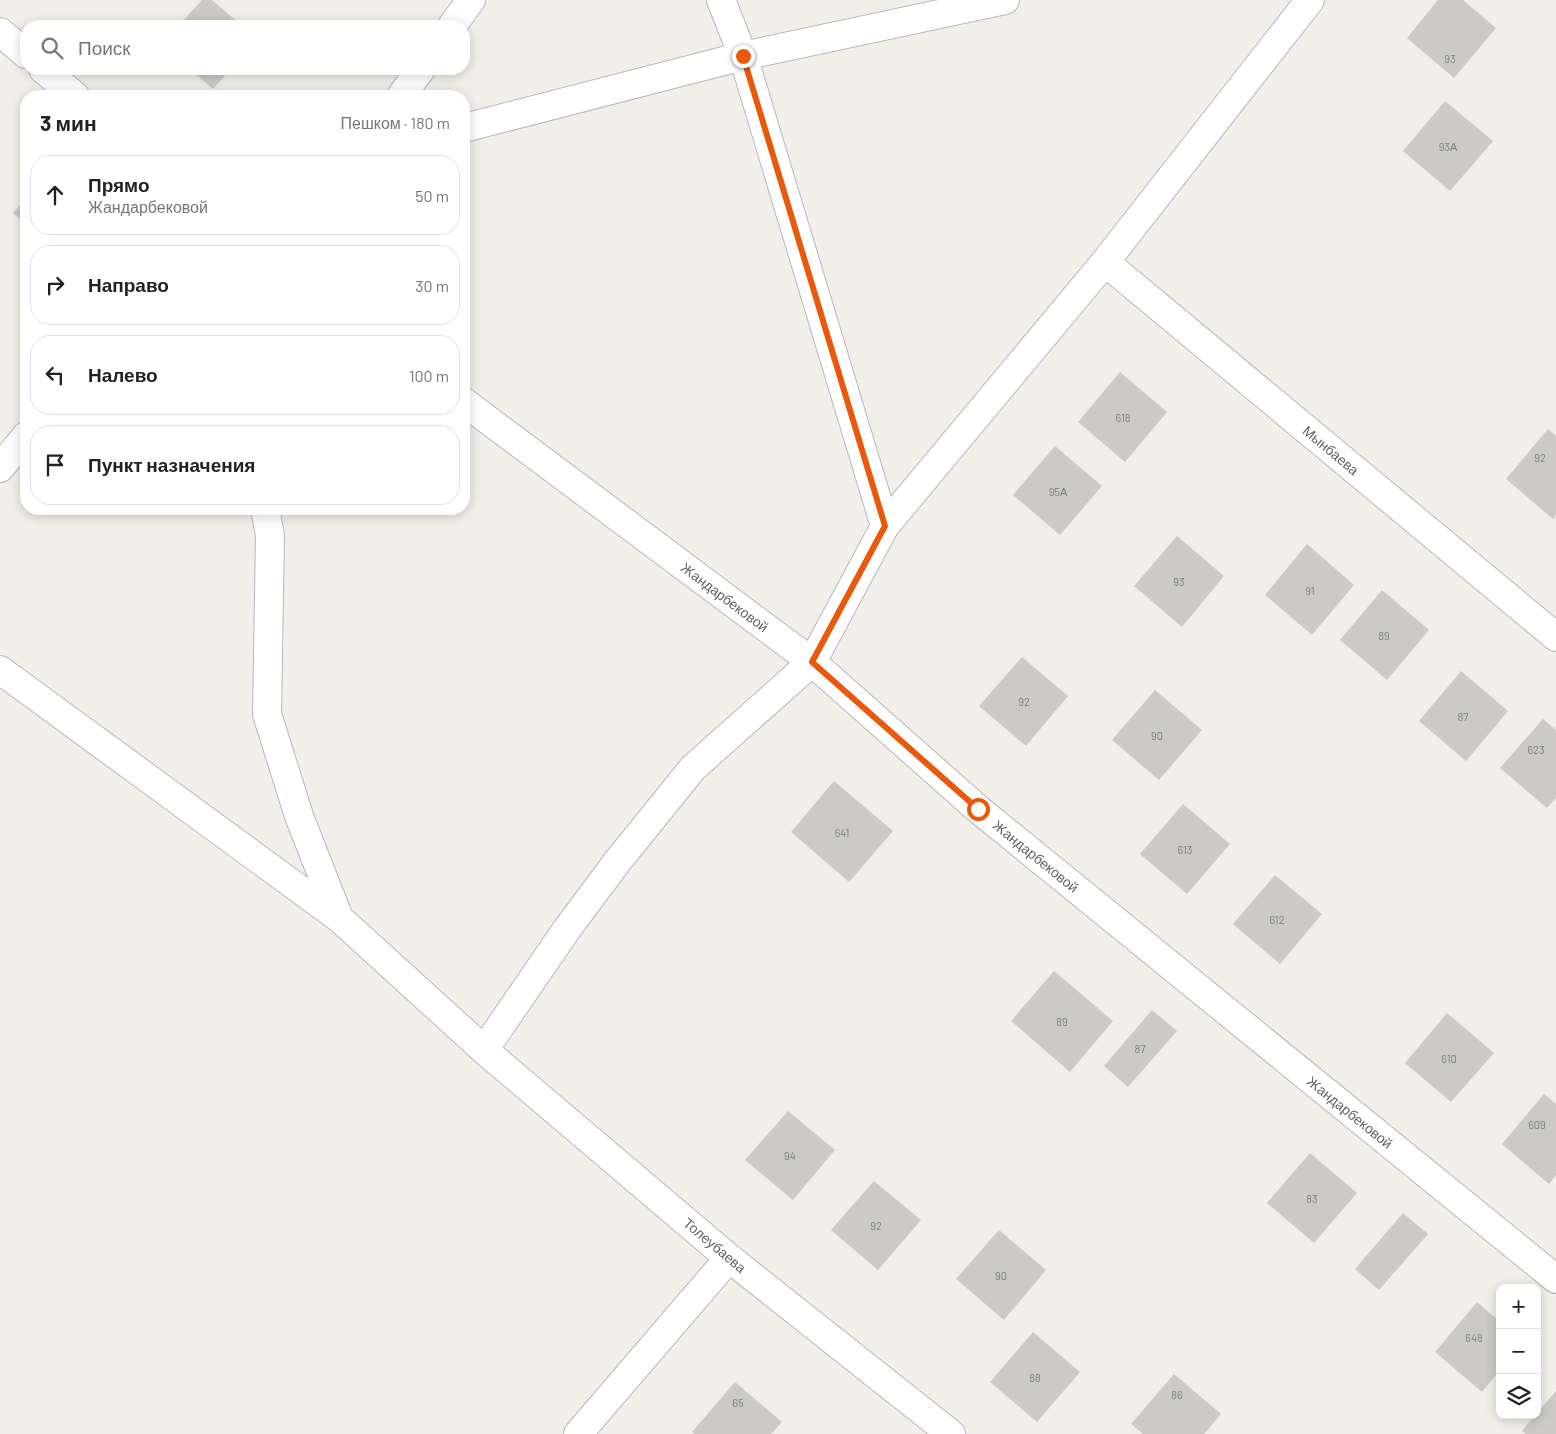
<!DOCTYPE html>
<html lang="ru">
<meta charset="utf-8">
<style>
:root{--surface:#fff;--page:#f2f2f2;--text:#222;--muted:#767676;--line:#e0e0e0}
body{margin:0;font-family:Barlow,sans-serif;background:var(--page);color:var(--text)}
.controls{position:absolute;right:15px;bottom:15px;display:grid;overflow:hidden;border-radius:10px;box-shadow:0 2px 12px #0003}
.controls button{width:45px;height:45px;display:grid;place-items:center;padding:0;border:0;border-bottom:1px solid var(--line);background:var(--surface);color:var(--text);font:25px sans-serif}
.stop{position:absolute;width:15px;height:15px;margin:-11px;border:4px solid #ea580c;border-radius:50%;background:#fff}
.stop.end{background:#ea580c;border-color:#fff;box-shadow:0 1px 5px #0008}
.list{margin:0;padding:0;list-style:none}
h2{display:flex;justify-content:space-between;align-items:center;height:65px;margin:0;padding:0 20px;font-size:21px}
h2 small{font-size:16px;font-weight:400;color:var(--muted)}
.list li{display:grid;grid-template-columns:32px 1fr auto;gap:15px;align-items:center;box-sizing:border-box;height:80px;margin:0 10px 10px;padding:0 10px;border:1px solid var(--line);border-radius:20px}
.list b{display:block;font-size:19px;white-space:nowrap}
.list p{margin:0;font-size:16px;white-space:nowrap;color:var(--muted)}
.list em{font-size:16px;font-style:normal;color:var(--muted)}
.icon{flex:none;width:28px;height:28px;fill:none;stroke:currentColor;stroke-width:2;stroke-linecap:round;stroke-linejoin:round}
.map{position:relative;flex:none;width:1556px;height:1434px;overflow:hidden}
.search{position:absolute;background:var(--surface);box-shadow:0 2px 12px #0003;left:20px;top:20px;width:450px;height:55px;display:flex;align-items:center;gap:12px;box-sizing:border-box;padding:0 18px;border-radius:20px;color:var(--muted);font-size:19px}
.panel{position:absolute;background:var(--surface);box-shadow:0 2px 12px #0003;left:20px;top:90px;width:450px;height:425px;border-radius:20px}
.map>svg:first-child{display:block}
.building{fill:#cccac5}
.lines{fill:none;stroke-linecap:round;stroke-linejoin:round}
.minor-casing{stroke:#b5b8bc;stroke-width:30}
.minor{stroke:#fff;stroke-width:28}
.route{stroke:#ea580c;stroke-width:6}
.labels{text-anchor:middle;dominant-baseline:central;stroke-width:5;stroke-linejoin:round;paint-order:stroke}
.number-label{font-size:11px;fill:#7a7d7f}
.street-label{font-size:14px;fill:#5f6368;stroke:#fff}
</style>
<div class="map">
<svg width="1556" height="1434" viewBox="0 0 1556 1434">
<rect width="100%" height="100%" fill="#f1efe8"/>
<path class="building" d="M202 0H212L242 26H178Z
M1438 0H1463L1496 28 1454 78 1407 38Z
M189 69H231L213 89Z
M1445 101 1493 141 1450 191 1403 151Z
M26 198V225L13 213Z
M1120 372 1167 412 1125 462 1078 422Z
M1548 429 1556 436V515L1553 519 1506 479Z
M1055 446 1102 486 1060 535 1013 495Z
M1177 536 1224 576 1182 627 1134 586Z
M1307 544 1354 585 1312 635 1265 595Z
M1382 590 1429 630 1387 680 1340 640Z
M1022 657 1068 696 1026 746 979 706Z
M1461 671 1508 711 1466 761 1419 721Z
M1155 690 1202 730 1159 780 1112 740Z
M1543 719 1556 730V798L1547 808 1500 768Z
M834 781 893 831 849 882 791 832Z
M1183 804 1230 844 1187 894 1140 854Z
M1275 875 1322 914 1280 964 1233 924Z
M1054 971 1113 1021 1070 1072 1011 1021Z
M1152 1010 1177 1031 1128 1087 1104 1066Z
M1447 1013 1494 1053 1451 1102 1405 1063Z
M1544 1094 1556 1104V1175L1549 1184 1502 1144Z
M788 1111 835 1150 793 1200 745 1160Z
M1310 1153 1357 1193 1314 1243 1267 1203Z
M874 1181 921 1220 878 1270 831 1230Z
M1403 1213 1428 1234 1379 1290 1355 1269Z
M999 1230 1046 1270 1004 1320 956 1279Z
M1477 1302 1500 1322V1370L1482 1392 1435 1352Z
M1033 1332 1080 1372 1037 1422 990 1382Z
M1174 1374 1221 1414 1204 1434H1143L1131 1424Z
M735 1382 782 1422 771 1434H695L692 1432Z
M1556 1391V1434H1526L1522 1431 1535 1415H1537V1413Z"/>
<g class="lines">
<defs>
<path id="minor" d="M721 0 743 56 885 526
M452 26 471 0
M0 32 26 54
M43 69 75 96
M401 96 421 69
M464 128 743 56 1005 0
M1105 262 1556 637
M464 402 812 662 978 809 1556 1279
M0 468 26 436
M265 509 270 535 267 714 299 816 339 918
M0 670 339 918 484 1050 729 1258 951 1434
M484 1050 567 929 617 862 693 768 812 662 885 526 1105 262 1310 0
M578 1434 729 1258"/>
</defs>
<use href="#minor" class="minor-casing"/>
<use href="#minor" class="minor"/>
</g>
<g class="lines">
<path class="route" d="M743 56 885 526 812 662 978 809"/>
</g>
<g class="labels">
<g class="number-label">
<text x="1450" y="58">93</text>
<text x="1448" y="146">93А</text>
<text x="1123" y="417">618</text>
<text x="1540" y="457">92</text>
<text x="1058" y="491">95А</text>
<text x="1179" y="581">93</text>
<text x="1310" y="590">91</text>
<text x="1384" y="635">89</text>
<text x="1024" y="701">92</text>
<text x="1463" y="716">87</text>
<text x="1157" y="735">90</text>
<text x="1536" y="749">623</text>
<text x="842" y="832">641</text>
<text x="1185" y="849">613</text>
<text x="1277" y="919">612</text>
<text x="1062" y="1021">89</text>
<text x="1140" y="1048">87</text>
<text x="1449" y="1058">610</text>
<text x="1537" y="1124">609</text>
<text x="790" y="1155">94</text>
<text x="1312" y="1198">83</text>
<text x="876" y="1225">92</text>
<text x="1001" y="1275">90</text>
<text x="1474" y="1337">648</text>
<text x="1035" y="1377">88</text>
<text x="1177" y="1394">86</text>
<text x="738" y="1402">65</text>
</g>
<g class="street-label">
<text transform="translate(1331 450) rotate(40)">Мынбаева</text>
<text transform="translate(725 597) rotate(37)">Жандарбековой</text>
<text transform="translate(1036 856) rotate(39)">Жандарбековой</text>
<text transform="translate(1350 1112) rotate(39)">Жандарбековой</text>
<text transform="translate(715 1245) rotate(40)">Толеубаева</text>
</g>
</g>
</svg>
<div class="controls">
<button>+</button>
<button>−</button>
<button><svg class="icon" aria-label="layers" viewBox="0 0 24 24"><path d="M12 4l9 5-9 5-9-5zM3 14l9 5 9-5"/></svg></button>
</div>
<div class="stop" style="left:978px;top:809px"></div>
<div class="stop end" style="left:743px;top:56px"></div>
<div class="search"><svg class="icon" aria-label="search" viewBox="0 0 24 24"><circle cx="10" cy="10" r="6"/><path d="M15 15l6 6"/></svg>Поиск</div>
<section class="panel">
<h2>3 мин<small>Пешком · 180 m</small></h2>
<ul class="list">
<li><svg class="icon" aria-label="ahead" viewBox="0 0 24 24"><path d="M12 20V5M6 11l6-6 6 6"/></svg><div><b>Прямо</b><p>Жандарбековой</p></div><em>50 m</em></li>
<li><svg class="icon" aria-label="right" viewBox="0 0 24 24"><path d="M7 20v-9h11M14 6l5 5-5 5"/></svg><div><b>Направо</b></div><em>30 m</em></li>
<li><svg class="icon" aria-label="left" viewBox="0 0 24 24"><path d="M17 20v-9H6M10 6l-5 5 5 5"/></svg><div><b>Налево</b></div><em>100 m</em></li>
<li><svg class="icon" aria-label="arrive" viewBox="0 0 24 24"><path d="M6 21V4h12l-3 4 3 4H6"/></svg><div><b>Пункт назначения</b></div></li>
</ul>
</section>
</div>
